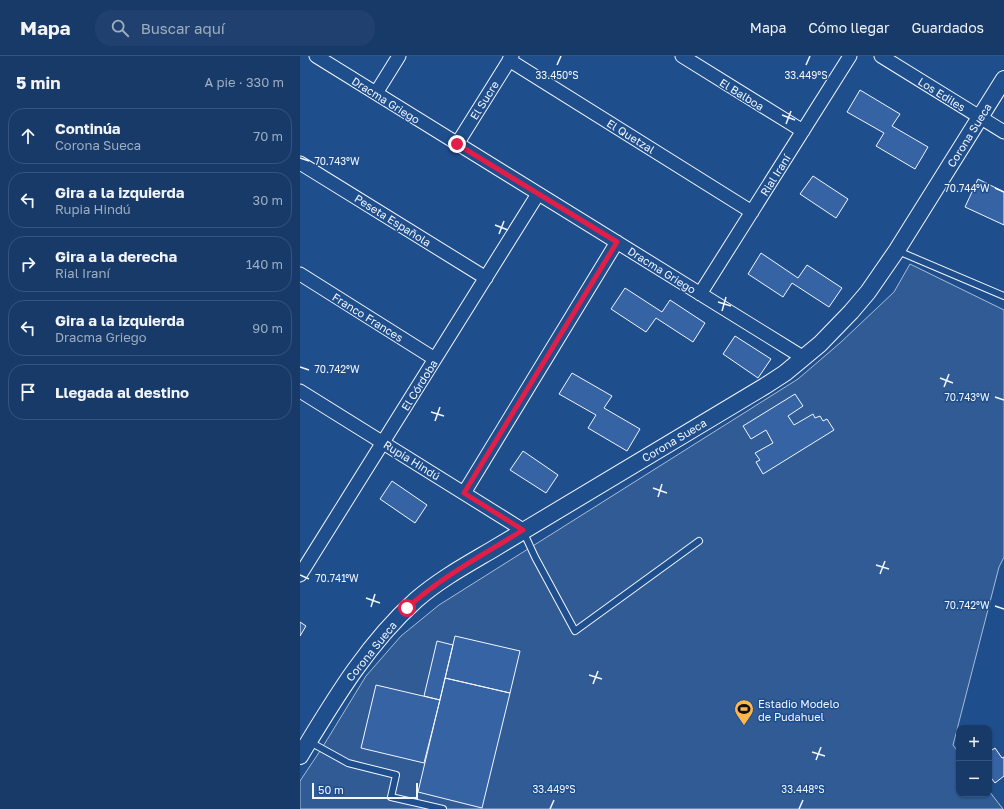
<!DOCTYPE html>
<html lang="es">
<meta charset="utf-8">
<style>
:root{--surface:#173a69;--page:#20416f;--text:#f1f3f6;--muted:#9eadc0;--line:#36547d}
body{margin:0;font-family:"Golos Text",sans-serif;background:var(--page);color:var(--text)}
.controls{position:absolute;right:12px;bottom:12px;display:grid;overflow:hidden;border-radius:8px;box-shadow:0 1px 3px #0004}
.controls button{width:36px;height:36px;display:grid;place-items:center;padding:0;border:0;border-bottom:1px solid var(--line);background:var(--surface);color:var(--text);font:20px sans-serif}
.scale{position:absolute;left:12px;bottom:10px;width:106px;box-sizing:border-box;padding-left:4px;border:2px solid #f2f6ff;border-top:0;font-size:11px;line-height:14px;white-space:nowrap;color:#f2f6ff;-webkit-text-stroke:3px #1f4e8c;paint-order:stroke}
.stop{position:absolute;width:12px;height:12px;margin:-9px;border:3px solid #e11d48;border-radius:50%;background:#fff}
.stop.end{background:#e11d48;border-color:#fff;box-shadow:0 1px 4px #0008}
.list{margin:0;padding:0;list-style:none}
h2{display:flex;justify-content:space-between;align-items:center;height:52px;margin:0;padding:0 16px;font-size:17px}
h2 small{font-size:13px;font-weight:400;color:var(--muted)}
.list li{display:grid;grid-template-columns:26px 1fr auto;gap:12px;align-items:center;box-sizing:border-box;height:56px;margin:0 8px 8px;padding:0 8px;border:1px solid var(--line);border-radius:16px}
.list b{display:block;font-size:15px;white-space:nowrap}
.list p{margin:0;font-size:13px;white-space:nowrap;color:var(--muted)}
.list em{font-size:13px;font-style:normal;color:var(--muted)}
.icon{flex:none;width:22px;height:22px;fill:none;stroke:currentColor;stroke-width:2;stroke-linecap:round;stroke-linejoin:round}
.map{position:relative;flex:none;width:704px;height:753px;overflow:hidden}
header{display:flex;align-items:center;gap:24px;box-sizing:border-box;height:56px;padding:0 20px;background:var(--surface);border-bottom:1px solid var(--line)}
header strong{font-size:19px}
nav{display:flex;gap:22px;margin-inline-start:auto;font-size:14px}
.search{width:280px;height:36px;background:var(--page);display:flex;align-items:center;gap:10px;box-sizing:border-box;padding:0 14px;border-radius:16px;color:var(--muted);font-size:15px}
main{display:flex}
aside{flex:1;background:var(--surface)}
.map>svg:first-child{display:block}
.built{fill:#305b95;stroke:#a8bbd7}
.building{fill:#3563a3;stroke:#f2f6ff}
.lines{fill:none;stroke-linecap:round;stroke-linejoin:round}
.service-casing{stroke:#f2f6ff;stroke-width:8}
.minor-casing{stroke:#f2f6ff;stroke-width:15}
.tertiary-casing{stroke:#f2f6ff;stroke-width:18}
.service{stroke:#1f4e8c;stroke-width:6}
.minor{stroke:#1f4e8c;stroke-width:13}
.tertiary{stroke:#1f4e8c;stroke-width:16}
.route{stroke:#e11d48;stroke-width:5}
.ticks{fill:none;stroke:#f2f6ff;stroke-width:1.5}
.labels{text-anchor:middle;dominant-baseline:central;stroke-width:3;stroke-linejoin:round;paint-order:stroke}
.street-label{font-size:11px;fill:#f2f6ff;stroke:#1f4e8c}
.poi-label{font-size:11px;fill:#f2f6ff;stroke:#1f4e8c;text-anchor:start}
.ticks-label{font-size:10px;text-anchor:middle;fill:#f2f6ff;stroke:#1f4e8c;stroke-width:3;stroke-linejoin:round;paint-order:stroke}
</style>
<header>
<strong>Mapa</strong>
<div class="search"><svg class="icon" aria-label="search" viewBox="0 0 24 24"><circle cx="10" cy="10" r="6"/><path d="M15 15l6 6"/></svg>Buscar aquí</div>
<nav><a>Mapa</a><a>Cómo llegar</a><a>Guardados</a></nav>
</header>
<main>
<aside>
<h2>5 min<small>A pie · 330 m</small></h2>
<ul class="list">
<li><svg class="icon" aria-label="ahead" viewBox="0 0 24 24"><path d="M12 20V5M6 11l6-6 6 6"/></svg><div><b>Continúa</b><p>Corona Sueca</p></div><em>70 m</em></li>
<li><svg class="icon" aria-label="left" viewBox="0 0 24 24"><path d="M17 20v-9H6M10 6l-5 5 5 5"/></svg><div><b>Gira a la izquierda</b><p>Rupia Hindú</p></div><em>30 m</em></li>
<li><svg class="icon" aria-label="right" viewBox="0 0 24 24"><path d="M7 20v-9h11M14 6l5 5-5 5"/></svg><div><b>Gira a la derecha</b><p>Rial Iraní</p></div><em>140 m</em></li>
<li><svg class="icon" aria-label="left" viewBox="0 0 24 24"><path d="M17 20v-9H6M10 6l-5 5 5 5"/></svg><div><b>Gira a la izquierda</b><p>Dracma Griego</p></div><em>90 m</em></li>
<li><svg class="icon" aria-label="arrive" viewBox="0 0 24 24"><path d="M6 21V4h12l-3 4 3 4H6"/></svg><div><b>Llegada al destino</b></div></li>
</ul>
</aside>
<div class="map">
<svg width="704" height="753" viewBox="0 0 704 753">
<rect width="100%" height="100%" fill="#1f4e8c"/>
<path class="built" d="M610 208 704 254V501L699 511 653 689 659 697V738H689V735L703 753H0V725L22 692 66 620 101 580 139 549 498 323 540 287 594 236Z"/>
<path class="building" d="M560 34 600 58 592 70 628 91 615 113 576 90 584 77 547 56Z
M513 120 548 143 536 162 500 138Z
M678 123 704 136V169L665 151Z
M461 197 498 222 507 209 542 232 529 251 492 227 483 241 448 218Z
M325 232 362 256 370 244 405 267 393 286 356 262 346 276 311 253Z
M435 280 471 303 458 322 423 298Z
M272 317 312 340 304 352 340 373 327 395 288 372 296 359 259 338Z
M495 338 503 350 488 360 494 369 513 358 515 362 520 360 523 365 527 363 534 374 463 418 456 406 460 404 455 397 473 387 466 374 451 383 443 370Z
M223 395 258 419 246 437 210 414Z
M92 425 127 449 115 467 80 443Z
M0 566 6 570 0 580Z
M155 580 220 595 210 637 145 622Z
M137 585 153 589 140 644 124 640Z
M145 622 210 637 182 752 118 736Z
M76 629 140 644 124 707 61 692Z
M695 692 702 702 704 701V720L695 727 689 719V696Z"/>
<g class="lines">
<defs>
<path id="service" d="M598 195 704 240
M223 475 235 501 275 575 399 485
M10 686 48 707 96 719 91 741 143 753"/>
<path id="minor" d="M16 0 504 302
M382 0 503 75
M581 0 704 76
M209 4 452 156
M76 37 99 0
M157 88 212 0
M0 107 186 222
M0 218 135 303
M400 238 550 0
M0 335 223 474
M164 437 317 186
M0 519 238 138"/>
<path id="tertiary" d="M0 700C34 644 67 588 116 544 140 523 168 508 195 492L465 330 485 317 520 288 551 256 568 236 597 194 704 23"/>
</defs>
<use href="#service" class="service-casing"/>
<use href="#minor" class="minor-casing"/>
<use href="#tertiary" class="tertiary-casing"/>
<use href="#service" class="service"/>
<use href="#minor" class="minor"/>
<use href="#tertiary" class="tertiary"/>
</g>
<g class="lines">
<path class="route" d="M107 552C141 521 183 499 223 474L164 437 317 186 157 88"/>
</g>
<path class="ticks" d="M257 9 261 0M506 9 510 0M482 59 495 64M486 68 491 55M0 102 9 105M695 132 704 136M195 169 208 174M199 178 204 165M418 246 431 250M422 255 426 241M0 311 9 314M640 322 653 327M644 331 649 318M695 341 704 344M131 356 144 360M135 365 140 351M353 432 367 437M358 441 362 428M576 509 589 513M580 518 585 505M0 519 9 523M66 542 80 547M695 550 704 553M71 551 75 538M289 619 302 623M293 628 298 615M512 696 525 700M516 704 521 691M250 753 254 744M499 753 503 744"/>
<defs>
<symbol id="stadium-pin" viewBox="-11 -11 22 30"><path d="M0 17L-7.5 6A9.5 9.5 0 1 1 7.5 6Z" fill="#ffb74d" stroke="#1f4e8c"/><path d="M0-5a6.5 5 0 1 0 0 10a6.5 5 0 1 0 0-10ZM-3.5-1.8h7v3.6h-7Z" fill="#111"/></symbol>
</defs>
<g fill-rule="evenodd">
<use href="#stadium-pin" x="433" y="642" width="22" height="30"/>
</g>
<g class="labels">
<g class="street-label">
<text transform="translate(442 38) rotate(32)">El Balboa</text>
<text transform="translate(642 38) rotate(32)">Los Ediles</text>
<text transform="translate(86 44) rotate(32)">Dracma Griego</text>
<text transform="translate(184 44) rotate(-58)">El Sucre</text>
<text transform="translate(669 79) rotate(-58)">Corona Sueca</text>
<text transform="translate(331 80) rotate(32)">El Quetzal</text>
<text transform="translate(475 119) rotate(-58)">Rial Iraní</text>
<text transform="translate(93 164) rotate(32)">Peseta Española</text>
<text transform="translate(362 214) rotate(32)">Dracma Griego</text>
<text transform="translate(68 261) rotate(32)">Franco Frances</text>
<text transform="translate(119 329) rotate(-58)">El Córdoba</text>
<text transform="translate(374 384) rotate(-31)">Corona Sueca</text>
<text transform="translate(112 404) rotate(32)">Rupia Hindú</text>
<text transform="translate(71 595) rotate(-51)">Corona Sueca</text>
</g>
<g class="poi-label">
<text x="458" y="647">Estadio Modelo<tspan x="458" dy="13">de Pudahuel</tspan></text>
</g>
</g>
<g class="ticks-label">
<text x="257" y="23">33.450°S</text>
<text x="506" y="23">33.449°S</text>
<text x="37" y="109">70.743°W</text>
<text x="667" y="136">70.744°W</text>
<text x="37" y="317">70.742°W</text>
<text x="667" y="345">70.743°W</text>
<text x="37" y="526">70.741°W</text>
<text x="667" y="553">70.742°W</text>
<text x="254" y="737">33.449°S</text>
<text x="503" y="737">33.448°S</text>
</g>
</svg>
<div class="controls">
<button>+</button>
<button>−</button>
</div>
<div class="scale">50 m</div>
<div class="stop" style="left:107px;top:552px"></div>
<div class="stop end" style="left:157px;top:88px"></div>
</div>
</main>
